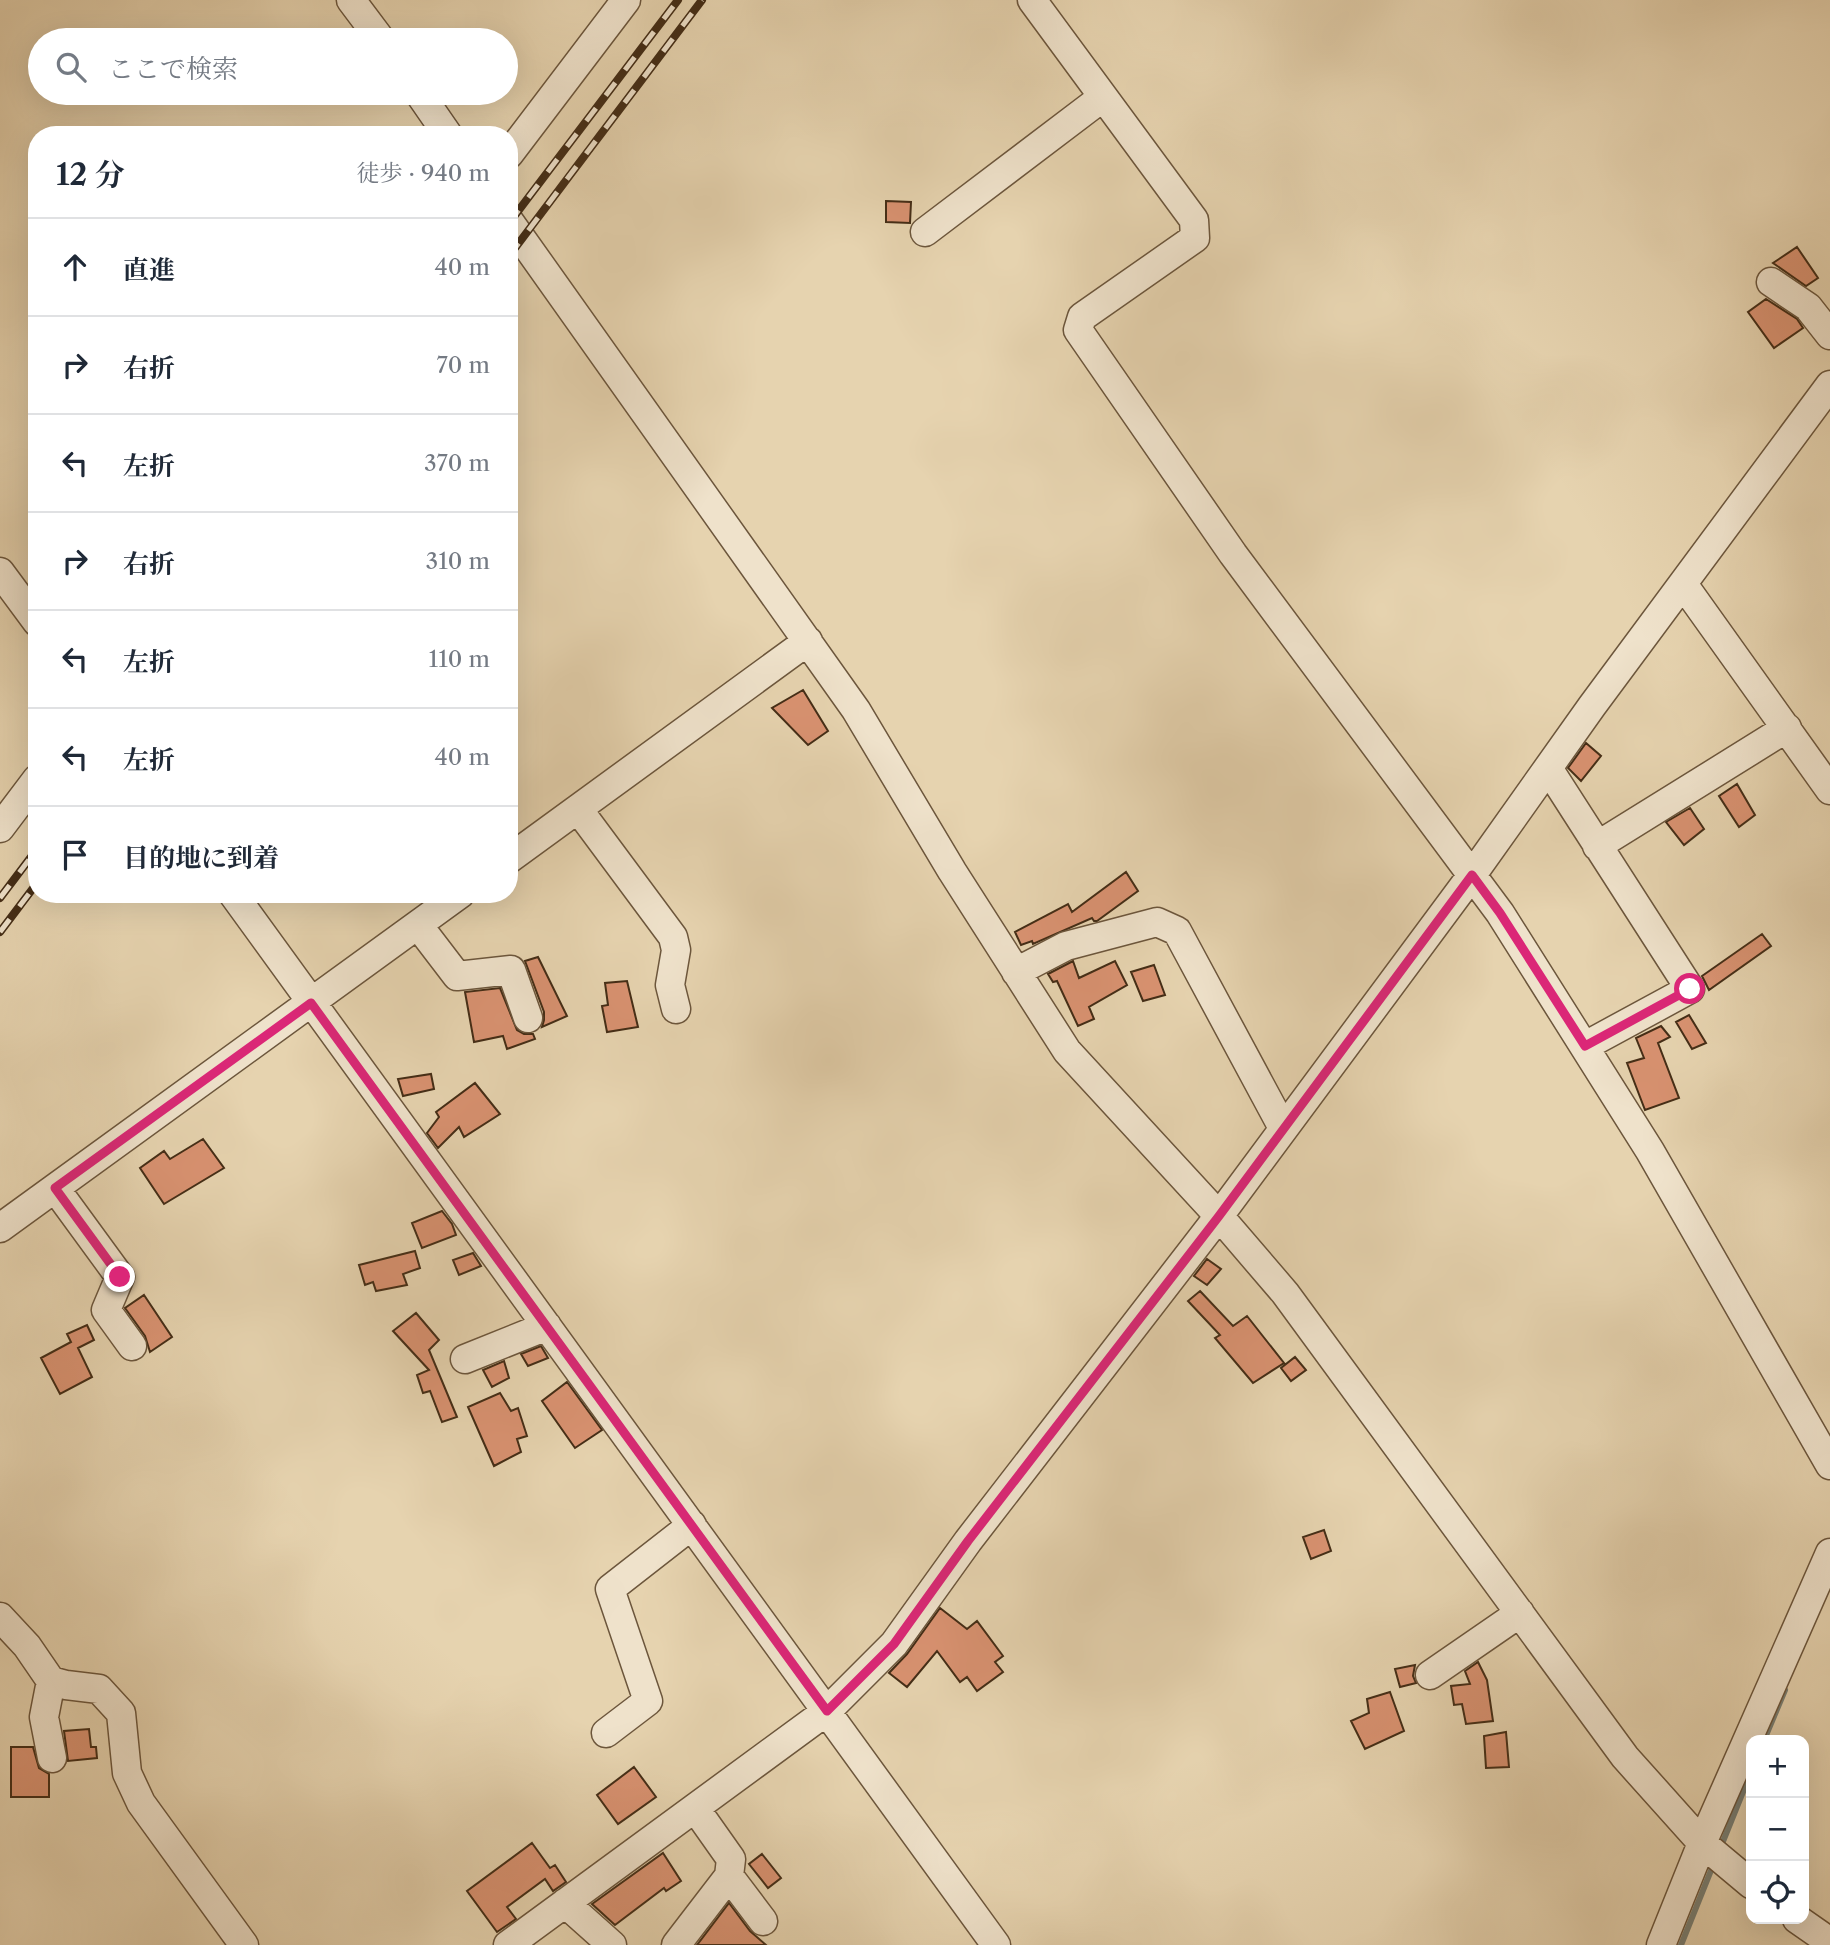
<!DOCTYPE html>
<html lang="ja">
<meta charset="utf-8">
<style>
:root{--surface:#fff;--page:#f6f6f7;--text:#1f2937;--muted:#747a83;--line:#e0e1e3}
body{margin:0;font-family:"Libre Caslon Text","Noto Serif JP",serif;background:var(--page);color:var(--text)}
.controls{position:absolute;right:21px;bottom:21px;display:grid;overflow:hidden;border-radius:14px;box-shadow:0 7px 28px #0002}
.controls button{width:63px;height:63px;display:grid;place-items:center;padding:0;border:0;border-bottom:2px solid var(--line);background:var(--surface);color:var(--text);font:35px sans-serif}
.stop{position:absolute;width:21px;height:21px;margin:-16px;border:5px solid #db2777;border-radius:50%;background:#fff}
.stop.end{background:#db2777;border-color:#fff;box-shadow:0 2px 7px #0008}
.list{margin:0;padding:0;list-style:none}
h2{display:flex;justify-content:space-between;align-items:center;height:91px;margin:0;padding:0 28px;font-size:30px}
h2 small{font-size:23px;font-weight:400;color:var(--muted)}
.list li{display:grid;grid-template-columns:46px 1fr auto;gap:21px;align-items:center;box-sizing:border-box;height:98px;padding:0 28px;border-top:2px solid var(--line)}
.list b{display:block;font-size:26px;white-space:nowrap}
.list em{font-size:23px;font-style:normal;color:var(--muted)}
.icon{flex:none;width:38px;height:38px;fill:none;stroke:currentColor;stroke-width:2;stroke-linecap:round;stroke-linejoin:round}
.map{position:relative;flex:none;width:1830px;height:1945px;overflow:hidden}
.search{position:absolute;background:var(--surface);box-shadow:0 7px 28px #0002;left:28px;top:28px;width:490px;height:77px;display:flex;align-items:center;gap:18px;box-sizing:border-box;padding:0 24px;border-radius:38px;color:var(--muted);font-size:26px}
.panel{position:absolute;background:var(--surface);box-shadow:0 7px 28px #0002;left:28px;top:126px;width:490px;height:777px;border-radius:28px}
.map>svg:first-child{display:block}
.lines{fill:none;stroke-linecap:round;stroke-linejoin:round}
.stream{stroke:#787f75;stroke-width:6}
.building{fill:#d99271;stroke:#442d16;stroke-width:2}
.minor-casing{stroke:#6c563c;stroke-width:31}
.minor{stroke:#efe2cb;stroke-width:28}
.rail-casing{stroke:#442d16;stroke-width:8}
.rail{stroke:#efe2cb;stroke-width:5;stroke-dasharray:16;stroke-linecap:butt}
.route{stroke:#db2777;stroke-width:9}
</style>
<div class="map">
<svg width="1830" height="1945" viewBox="0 0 1830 1945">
<rect width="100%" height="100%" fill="#e6d3af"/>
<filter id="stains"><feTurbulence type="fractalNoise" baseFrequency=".00286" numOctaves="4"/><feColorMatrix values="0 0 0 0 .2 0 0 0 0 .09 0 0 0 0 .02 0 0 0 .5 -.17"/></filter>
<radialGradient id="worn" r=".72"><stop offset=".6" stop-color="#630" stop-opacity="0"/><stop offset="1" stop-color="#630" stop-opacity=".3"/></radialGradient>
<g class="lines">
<path class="stream" d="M1764 1740 1785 1690
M1720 1849 1751 1772
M1681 1945 1714 1863"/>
</g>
<path class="building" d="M886 201 911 202 910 223 886 222Z
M1797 247 1818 278 1806 286 1773 263Z
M1766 299 1797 319 1803 328 1774 348 1748 312Z
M803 690 828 731 808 745 772 708Z
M1586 743 1601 756 1581 781 1568 768Z
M1737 784 1755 815 1739 827 1719 796Z
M1690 808 1704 829 1684 845 1666 822Z
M1126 872 1138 891 1097 921H1094L1092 918 1033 944 1032 941 1021 945 1015 932 1068 904 1072 912Z
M1762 934 1771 946 1709 990 1702 976Z
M538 957 567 1016 542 1027 544 1020V1012L525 961Z
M1073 961 1079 978 1115 961 1127 985 1089 1007 1094 1019 1078 1026 1057 981 1053 982 1048 974Z
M1154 965 1165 995 1143 1001 1131 972Z
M627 981 638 1027 607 1032 602 1006 608 1005 605 983Z
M500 988 517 1030 524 1034H533L535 1039 507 1049 503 1036 474 1042 465 992Z
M1689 1015 1706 1043 1692 1049 1676 1022Z
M1661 1026 1670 1037 1658 1043 1679 1098 1645 1110 1627 1063 1644 1058 1636 1038Z
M431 1074 434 1089 403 1096 398 1079Z
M475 1083 500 1114 464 1137 459 1127 438 1148 427 1133 439 1117 436 1112Z
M203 1139 224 1168 164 1204 140 1168 164 1151 170 1159Z
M442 1211 452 1224 456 1235 422 1248 412 1223Z
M415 1251 420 1268 403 1274 407 1285 376 1291 373 1282 365 1285 359 1265Z
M473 1253 481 1266 459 1275 453 1260Z
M1207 1259 1221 1269 1207 1285 1194 1276Z
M1200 1291 1233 1326 1247 1316 1284 1363 1253 1383 1215 1338 1220 1335 1188 1301Z
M144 1295 172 1337 150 1352 145 1336 125 1308Z
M416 1313 439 1340 429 1350 457 1417 442 1422 430 1391 423 1393 417 1375 429 1370 393 1331Z
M87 1325 94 1340 78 1348 92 1377 60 1394 41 1358 71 1342 67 1334Z
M541 1346 548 1358 528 1366 521 1354Z
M1295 1357 1306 1370 1291 1381 1281 1368Z
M504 1361 509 1378 492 1387 483 1370Z
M567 1382 602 1430 575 1448 542 1401Z
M500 1393 511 1411 518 1408 527 1436 517 1439 521 1452 494 1466 468 1407Z
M1324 1530 1331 1551 1311 1559 1303 1537Z
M940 1608 967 1629 977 1621 1003 1656 995 1662 1003 1672 977 1691 967 1677 960 1682 937 1651 907 1687 889 1673 907 1654Z
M1478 1662 1487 1680 1493 1721 1466 1724 1462 1704 1454 1705 1451 1686 1470 1684 1465 1671Z
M1415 1665 1413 1676 1416 1683 1400 1687 1395 1669Z
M1390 1692 1404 1731 1365 1749 1351 1721 1369 1713 1367 1699Z
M89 1729 91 1747H96L97 1758 68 1761 64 1731Z
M1506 1732 1509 1767 1486 1768 1484 1736Z
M11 1747H33L39 1768 49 1774V1797H11Z
M634 1767 656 1797 618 1824 597 1795Z
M532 1843 550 1868 555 1865 566 1882 553 1891 545 1879 507 1907 516 1919 497 1932 467 1891Z
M663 1853 681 1881 666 1891 664 1888 615 1925 592 1904Z
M762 1854 781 1878 768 1888 749 1864Z
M729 1903 750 1931 766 1945H697Z"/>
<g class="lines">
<defs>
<path id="minor" d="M351 0 381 40
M1032 0 1194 220 1195 238 1082 317 1078 330 1233 554 1500 913 1650 1151 1830 1465
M419 93 448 135
M509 154 626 0
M509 221 856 710 952 871 1067 1051 1219 1216 1285 1293 1625 1757 1702 1843 1751 1884
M925 232 1103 97
M1771 282 1808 307 1830 335
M0 572 37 622
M1683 584 1830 790
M1548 768 1690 989 1585 1046
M578 809 673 937 676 950 670 985 676 1009
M0 828 37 779
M1597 846 1787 728
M509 859 808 641
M233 894 996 1945
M418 925 457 976 511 970 528 1018
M1016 972 1066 946 1157 922 1177 931 1283 1128
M55 1188 120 1277 106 1310 132 1346
M0 1228 460 894
M465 1359 547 1326
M0 1617 27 1646 51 1681 66 1685 99 1689 121 1713 127 1773 141 1803 244 1945
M1430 1675 1520 1613
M51 1681 44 1717 52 1758
M606 1733 648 1701 610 1589 692 1525
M729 1876 763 1921
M565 1903 612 1945
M1797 1919 1830 1942
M508 1945 827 1711 894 1644 968 1541 1219 1216 1472 875 1592 706 1830 385
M676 1945 729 1876 731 1859 695 1808
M1661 1945 1702 1843 1830 1553"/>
</defs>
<use href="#minor" class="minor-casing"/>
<use href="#minor" class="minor"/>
<defs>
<path id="rail" d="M509 223 678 0
M509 256 702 0
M0 898 37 849
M0 932 37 883"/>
</defs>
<use href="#rail" class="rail-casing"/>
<use href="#rail" class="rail"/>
</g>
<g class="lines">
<path class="route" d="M120 1277 55 1188 311 1003 827 1711 894 1644 968 1541 1219 1216 1472 875 1500 913 1585 1046 1690 989"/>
</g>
<rect width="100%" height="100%" filter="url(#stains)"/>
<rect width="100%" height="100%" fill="url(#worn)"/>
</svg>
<div class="controls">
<button>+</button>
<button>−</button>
<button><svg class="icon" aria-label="locate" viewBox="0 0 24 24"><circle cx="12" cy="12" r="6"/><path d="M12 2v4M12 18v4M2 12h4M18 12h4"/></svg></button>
</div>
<div class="stop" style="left:1690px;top:989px"></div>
<div class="stop end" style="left:120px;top:1277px"></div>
<div class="search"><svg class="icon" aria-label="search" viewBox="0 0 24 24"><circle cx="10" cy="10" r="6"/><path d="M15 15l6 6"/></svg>ここで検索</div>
<section class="panel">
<h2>12 分<small>徒歩 · 940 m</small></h2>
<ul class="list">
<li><svg class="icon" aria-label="ahead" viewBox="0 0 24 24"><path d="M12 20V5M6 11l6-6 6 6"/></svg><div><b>直進</b></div><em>40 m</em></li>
<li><svg class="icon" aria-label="right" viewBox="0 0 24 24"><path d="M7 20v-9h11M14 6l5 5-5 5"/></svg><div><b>右折</b></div><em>70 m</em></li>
<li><svg class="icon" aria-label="left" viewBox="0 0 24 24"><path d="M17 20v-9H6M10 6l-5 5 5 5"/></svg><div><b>左折</b></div><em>370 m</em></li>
<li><svg class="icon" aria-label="right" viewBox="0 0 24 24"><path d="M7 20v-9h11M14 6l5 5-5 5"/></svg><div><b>右折</b></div><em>310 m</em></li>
<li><svg class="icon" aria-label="left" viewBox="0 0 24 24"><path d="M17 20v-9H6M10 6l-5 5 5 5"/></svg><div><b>左折</b></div><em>110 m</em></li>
<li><svg class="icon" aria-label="left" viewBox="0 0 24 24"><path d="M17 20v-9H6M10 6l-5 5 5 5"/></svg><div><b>左折</b></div><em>40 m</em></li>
<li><svg class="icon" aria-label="arrive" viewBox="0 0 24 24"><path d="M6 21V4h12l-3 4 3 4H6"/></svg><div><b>目的地に到着</b></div></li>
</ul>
</section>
</div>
